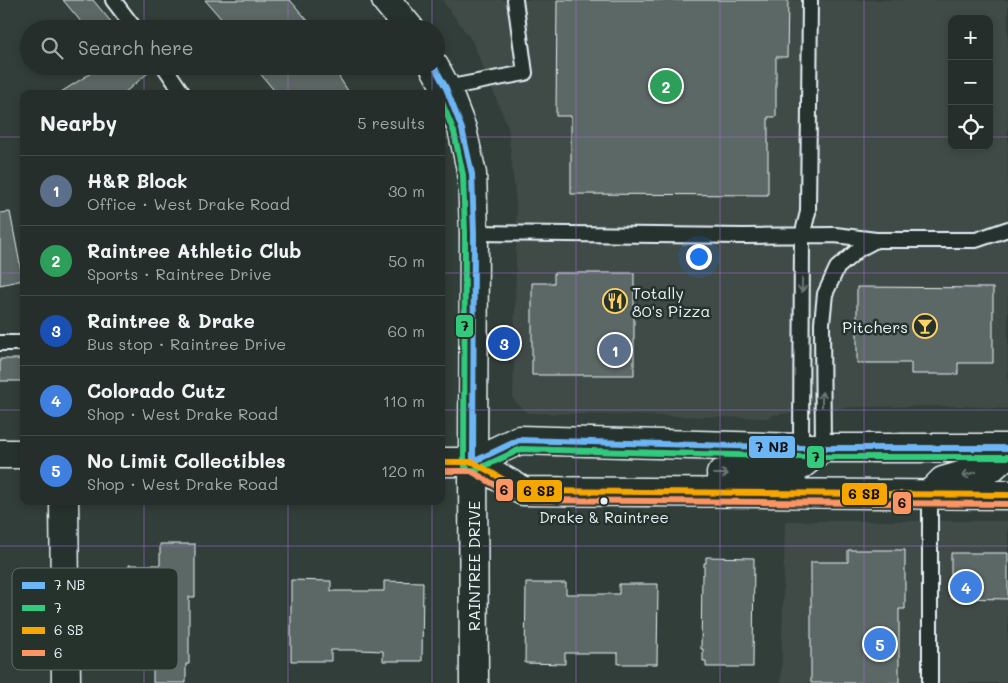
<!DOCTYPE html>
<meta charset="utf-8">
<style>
:root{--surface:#262e2b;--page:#2e3633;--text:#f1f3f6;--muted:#a4a8a9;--line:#424a47;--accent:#ea580c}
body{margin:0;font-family:Mali,sans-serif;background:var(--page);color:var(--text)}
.controls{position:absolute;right:15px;top:15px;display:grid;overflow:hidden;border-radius:10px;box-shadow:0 2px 8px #0003}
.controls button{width:45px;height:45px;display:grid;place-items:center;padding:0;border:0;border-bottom:1px solid var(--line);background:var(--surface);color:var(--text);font:25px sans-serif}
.you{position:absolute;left:698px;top:256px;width:18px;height:18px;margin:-12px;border:4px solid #fff;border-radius:50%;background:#1a73e8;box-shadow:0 0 0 8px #1a73e833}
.badge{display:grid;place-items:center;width:32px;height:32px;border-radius:50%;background:var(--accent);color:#fff;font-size:16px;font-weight:700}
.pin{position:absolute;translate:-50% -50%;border:2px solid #fff;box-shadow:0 1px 5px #0006}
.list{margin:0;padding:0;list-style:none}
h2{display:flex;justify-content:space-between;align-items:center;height:65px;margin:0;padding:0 20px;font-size:21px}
h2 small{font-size:16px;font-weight:400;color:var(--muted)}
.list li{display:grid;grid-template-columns:32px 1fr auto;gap:15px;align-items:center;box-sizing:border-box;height:70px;padding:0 20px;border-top:1px solid var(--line)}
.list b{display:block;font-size:19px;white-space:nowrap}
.list p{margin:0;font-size:16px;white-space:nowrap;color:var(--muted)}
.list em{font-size:16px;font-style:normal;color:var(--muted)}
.icon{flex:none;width:28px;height:28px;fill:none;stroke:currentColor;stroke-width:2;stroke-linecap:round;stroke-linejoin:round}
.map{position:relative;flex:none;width:1008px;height:683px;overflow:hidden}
.search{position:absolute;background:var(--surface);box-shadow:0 2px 8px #0003;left:20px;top:20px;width:425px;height:55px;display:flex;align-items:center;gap:12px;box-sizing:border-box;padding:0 18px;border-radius:28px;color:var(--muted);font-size:19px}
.panel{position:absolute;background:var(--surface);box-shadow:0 2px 8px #0003;left:20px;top:90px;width:425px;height:415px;border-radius:10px}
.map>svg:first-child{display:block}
.built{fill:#3f4b46;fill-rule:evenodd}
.building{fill:#5c6865;stroke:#e8f1f8}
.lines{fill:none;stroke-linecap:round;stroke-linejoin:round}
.service-casing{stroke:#e8f1f8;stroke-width:18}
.minor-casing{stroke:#e8f1f8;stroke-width:31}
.tertiary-casing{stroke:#e8f1f8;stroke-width:31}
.primary-casing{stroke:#e8f1f8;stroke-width:31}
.service{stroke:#26332d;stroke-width:14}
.minor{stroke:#26332d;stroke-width:28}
.tertiary{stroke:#26332d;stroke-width:28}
.primary{stroke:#26332d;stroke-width:28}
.bus-1-casing{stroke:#26332d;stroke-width:10}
.bus-2-casing{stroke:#26332d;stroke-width:10}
.bus-3-casing{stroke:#26332d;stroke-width:10}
.bus-4-casing{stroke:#26332d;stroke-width:10}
.bus-1{stroke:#6db6f5;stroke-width:6}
.bus-2{stroke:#33ca7d;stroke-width:6}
.bus-3{stroke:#f7a600;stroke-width:6}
.bus-4{stroke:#fb9564;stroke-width:6}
.oneway{stroke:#6a7674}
.grid{fill:none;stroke:#a171d3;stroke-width:1;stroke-opacity:0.55}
.bus-dot{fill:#e8f1f8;stroke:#26332d;stroke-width:2}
.labels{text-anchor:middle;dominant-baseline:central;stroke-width:5;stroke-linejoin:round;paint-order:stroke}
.bus-label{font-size:15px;fill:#e8f1f8;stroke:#26332d}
.poi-label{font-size:16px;fill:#e8f1f8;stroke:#26332d;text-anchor:start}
.street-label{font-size:16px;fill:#e8f1f8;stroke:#26332d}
.key{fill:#26332d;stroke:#606c6a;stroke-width:1}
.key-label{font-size:14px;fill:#e8f1f8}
.line-badge{stroke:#26332d;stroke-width:2}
.pale-badge-label{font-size:14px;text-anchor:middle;font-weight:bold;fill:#111}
</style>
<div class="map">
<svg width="1008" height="683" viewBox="0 0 1008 683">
<rect width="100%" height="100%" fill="#323e39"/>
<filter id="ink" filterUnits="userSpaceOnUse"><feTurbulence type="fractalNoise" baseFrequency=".02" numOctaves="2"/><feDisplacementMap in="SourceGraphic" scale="10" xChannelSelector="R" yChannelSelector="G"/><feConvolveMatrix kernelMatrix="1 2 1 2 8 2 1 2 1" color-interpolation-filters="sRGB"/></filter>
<g filter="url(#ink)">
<path class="built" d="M442 0H1008V409L967 406 852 407 773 415 768 418 527 413 513 399 517 213 508 127 472 41ZM952 19H989V146H952Z
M785 521H1008V683H781Z"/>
<path class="building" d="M63 0H93L117 29H87Z
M205 0H290L315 29H230Z
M557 0H788L787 57H776V117H768V195L571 194V116H556Z
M102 66H155V67L123 94H58Z
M254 66H332L350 94H277Z
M10 212 23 280 0 285V213Z
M554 273H634V375H532V283H554Z
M857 287 993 288V363H958V374H911V363H857Z
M0 359H24V381H0Z
M160 544H195V597H189V664H186V683H153V647H150V638H130L129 565H160Z
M848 550H905V609H899V683H811V562H848Z
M951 553H1008V599L951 598Z
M706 557 754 558 753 667H706V661H703V649H701L702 575H704V563H706Z
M291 580 331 581V591H384V581L423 582 422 661H383V651L360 650H331V661H291Z
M526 583H566V594H619V584H658L657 664H618V653H565V664L525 663Z"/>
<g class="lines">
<defs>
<path id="service" d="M113 0 135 29
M164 66 183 94
M446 88 525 73 515 0
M474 233 743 236 835 235 876 240H976L1008 229
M0 343H24
M801 448 802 236 808 212 810 0
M823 448 822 323 825 294 837 268 859 249 876 240
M930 683V494"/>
<path id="minor" d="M64 501 66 683"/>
<path id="tertiary" d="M386 0 410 29
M434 66 446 88 462 129 472 174 474 233 473 462 474 683"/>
<path id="primary" d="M0 454H24
M441 462H473L519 440 801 448H1008
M473 462 523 491 1008 495
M721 474H789L823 448
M933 491 943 481 992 467 1008 453"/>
</defs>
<use href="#service" class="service-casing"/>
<use href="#minor" class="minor-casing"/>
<use href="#tertiary" class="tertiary-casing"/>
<use href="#primary" class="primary-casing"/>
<use href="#service" class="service"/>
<use href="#minor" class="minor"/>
<use href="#tertiary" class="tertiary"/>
<use href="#primary" class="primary"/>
<defs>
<path id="bus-1" d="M434 66 446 88 462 129 472 174 474 233 473 462 519 440 801 448H1008"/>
<path id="bus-2" d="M441 100 454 132 463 175 465 233 464 462 465 466 469 470H476L521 449 801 457H1008"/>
<path id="bus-3" d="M441 462H473L523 491 1008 495"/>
<path id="bus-4" d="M441 471H471L519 499 523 500 1008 504"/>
</defs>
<use href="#bus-1" class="bus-1-casing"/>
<use href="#bus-2" class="bus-2-casing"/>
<use href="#bus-3" class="bus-3-casing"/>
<use href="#bus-4" class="bus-4-casing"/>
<use href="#bus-1" class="bus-1"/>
<use href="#bus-2" class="bus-2"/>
<use href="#bus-3" class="bus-3"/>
<use href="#bus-4" class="bus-4"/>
</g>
<defs><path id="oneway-shaft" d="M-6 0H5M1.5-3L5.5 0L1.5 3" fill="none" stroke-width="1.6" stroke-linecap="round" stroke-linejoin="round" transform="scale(1.25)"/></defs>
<g class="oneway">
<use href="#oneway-shaft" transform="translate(802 285) rotate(91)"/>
<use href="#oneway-shaft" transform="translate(822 399) rotate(-90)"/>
<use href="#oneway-shaft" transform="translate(721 474)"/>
<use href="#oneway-shaft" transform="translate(969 474) rotate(164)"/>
</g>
</g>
<path class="grid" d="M144 0V29M288 0V29M432 0V29M576 0V683M720 0V683M864 0V683M144 66V94M288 66V94M432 66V94M0 137H24M441 137H952M989 137H1008M0 273H24M441 273H1008M0 410H24M441 410H1008M144 501V683M288 501V683M432 501V683M0 546H1008"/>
<defs>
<symbol id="restaurant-ring" viewBox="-11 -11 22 22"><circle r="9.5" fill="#26332d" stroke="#ffd166" stroke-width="1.5"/><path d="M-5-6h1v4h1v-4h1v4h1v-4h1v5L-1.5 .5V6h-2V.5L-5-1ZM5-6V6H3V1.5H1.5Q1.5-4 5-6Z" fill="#ffd166"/></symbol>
<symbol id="bar-ring" viewBox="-11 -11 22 22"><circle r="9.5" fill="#26332d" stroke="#ffd166" stroke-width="1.5"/><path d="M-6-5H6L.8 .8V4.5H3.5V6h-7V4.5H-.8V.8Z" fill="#ffd166"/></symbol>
</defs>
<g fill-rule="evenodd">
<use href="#restaurant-ring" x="601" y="287" width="28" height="28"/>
<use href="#bar-ring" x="911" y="312" width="28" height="28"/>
</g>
<circle class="bus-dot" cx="604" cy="501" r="4.5"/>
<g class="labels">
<g class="bus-label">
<text x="604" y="517">Drake &amp; Raintree</text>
</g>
<g class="poi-label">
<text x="632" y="292">Totally<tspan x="632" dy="18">80's Pizza</tspan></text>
<text x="908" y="326" text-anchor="end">Pitchers</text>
</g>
<g class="street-label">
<text transform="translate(473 566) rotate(-90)">RAINTREE DRIVE</text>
</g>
</g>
<rect x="12" y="568" width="166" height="102" rx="8" class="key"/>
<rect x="22" y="582" width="23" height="7" fill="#6db6f5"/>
<rect x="22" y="605" width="23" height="6" fill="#33ca7d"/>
<rect x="22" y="627" width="23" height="7" fill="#f7a600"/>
<rect x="22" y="650" width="23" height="6" fill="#fb9564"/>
<g class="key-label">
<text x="54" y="590">7 NB</text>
<text x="54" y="613">7</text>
<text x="54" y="635">6 SB</text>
<text x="54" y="658">6</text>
</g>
<g class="line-badge">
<rect x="455" y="314" width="19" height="24" rx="5" fill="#33ca7d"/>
<rect x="748" y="435" width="48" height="24" rx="5" fill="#6db6f5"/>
<rect x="806" y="445" width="19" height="24" rx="5" fill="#33ca7d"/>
<rect x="495" y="478" width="19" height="24" rx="5" fill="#fb9564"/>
<rect x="516" y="479" width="47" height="24" rx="5" fill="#f7a600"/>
<rect x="841" y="482" width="47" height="24" rx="5" fill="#f7a600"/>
<rect x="892" y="491" width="20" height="24" rx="5" fill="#fb9564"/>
</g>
<g class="pale-badge-label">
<text x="465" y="331">7</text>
<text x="772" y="452">7 NB</text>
<text x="816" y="462">7</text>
<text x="504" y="495">6</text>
<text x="539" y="496">6 SB</text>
<text x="864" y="499">6 SB</text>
<text x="902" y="508">6</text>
</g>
</svg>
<div class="controls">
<button>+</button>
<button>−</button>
<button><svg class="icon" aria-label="locate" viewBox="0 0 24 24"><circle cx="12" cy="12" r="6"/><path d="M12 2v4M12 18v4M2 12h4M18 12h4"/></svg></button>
</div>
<div class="you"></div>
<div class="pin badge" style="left:615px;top:350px;background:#5c6f8a">1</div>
<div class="pin badge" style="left:666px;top:86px;background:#2e9e5b">2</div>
<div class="pin badge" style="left:504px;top:343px;background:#1a4fb4">3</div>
<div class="pin badge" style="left:966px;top:587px;background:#3f7fe0">4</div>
<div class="pin badge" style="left:880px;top:644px;background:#3f7fe0">5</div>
<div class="search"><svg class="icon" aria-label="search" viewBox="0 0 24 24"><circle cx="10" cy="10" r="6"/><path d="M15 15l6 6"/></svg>Search here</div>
<section class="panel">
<h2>Nearby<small>5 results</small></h2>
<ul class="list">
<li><span class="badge" style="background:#5c6f8a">1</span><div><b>H&amp;R Block</b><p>Office · West Drake Road</p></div><em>30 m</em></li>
<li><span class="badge" style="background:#2e9e5b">2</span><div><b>Raintree Athletic Club</b><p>Sports · Raintree Drive</p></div><em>50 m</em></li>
<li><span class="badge" style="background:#1a4fb4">3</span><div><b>Raintree &amp; Drake</b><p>Bus stop · Raintree Drive</p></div><em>60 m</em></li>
<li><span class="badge" style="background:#3f7fe0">4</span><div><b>Colorado Cutz</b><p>Shop · West Drake Road</p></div><em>110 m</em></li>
<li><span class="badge" style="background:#3f7fe0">5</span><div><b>No Limit Collectibles</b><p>Shop · West Drake Road</p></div><em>120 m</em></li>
</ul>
</section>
</div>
